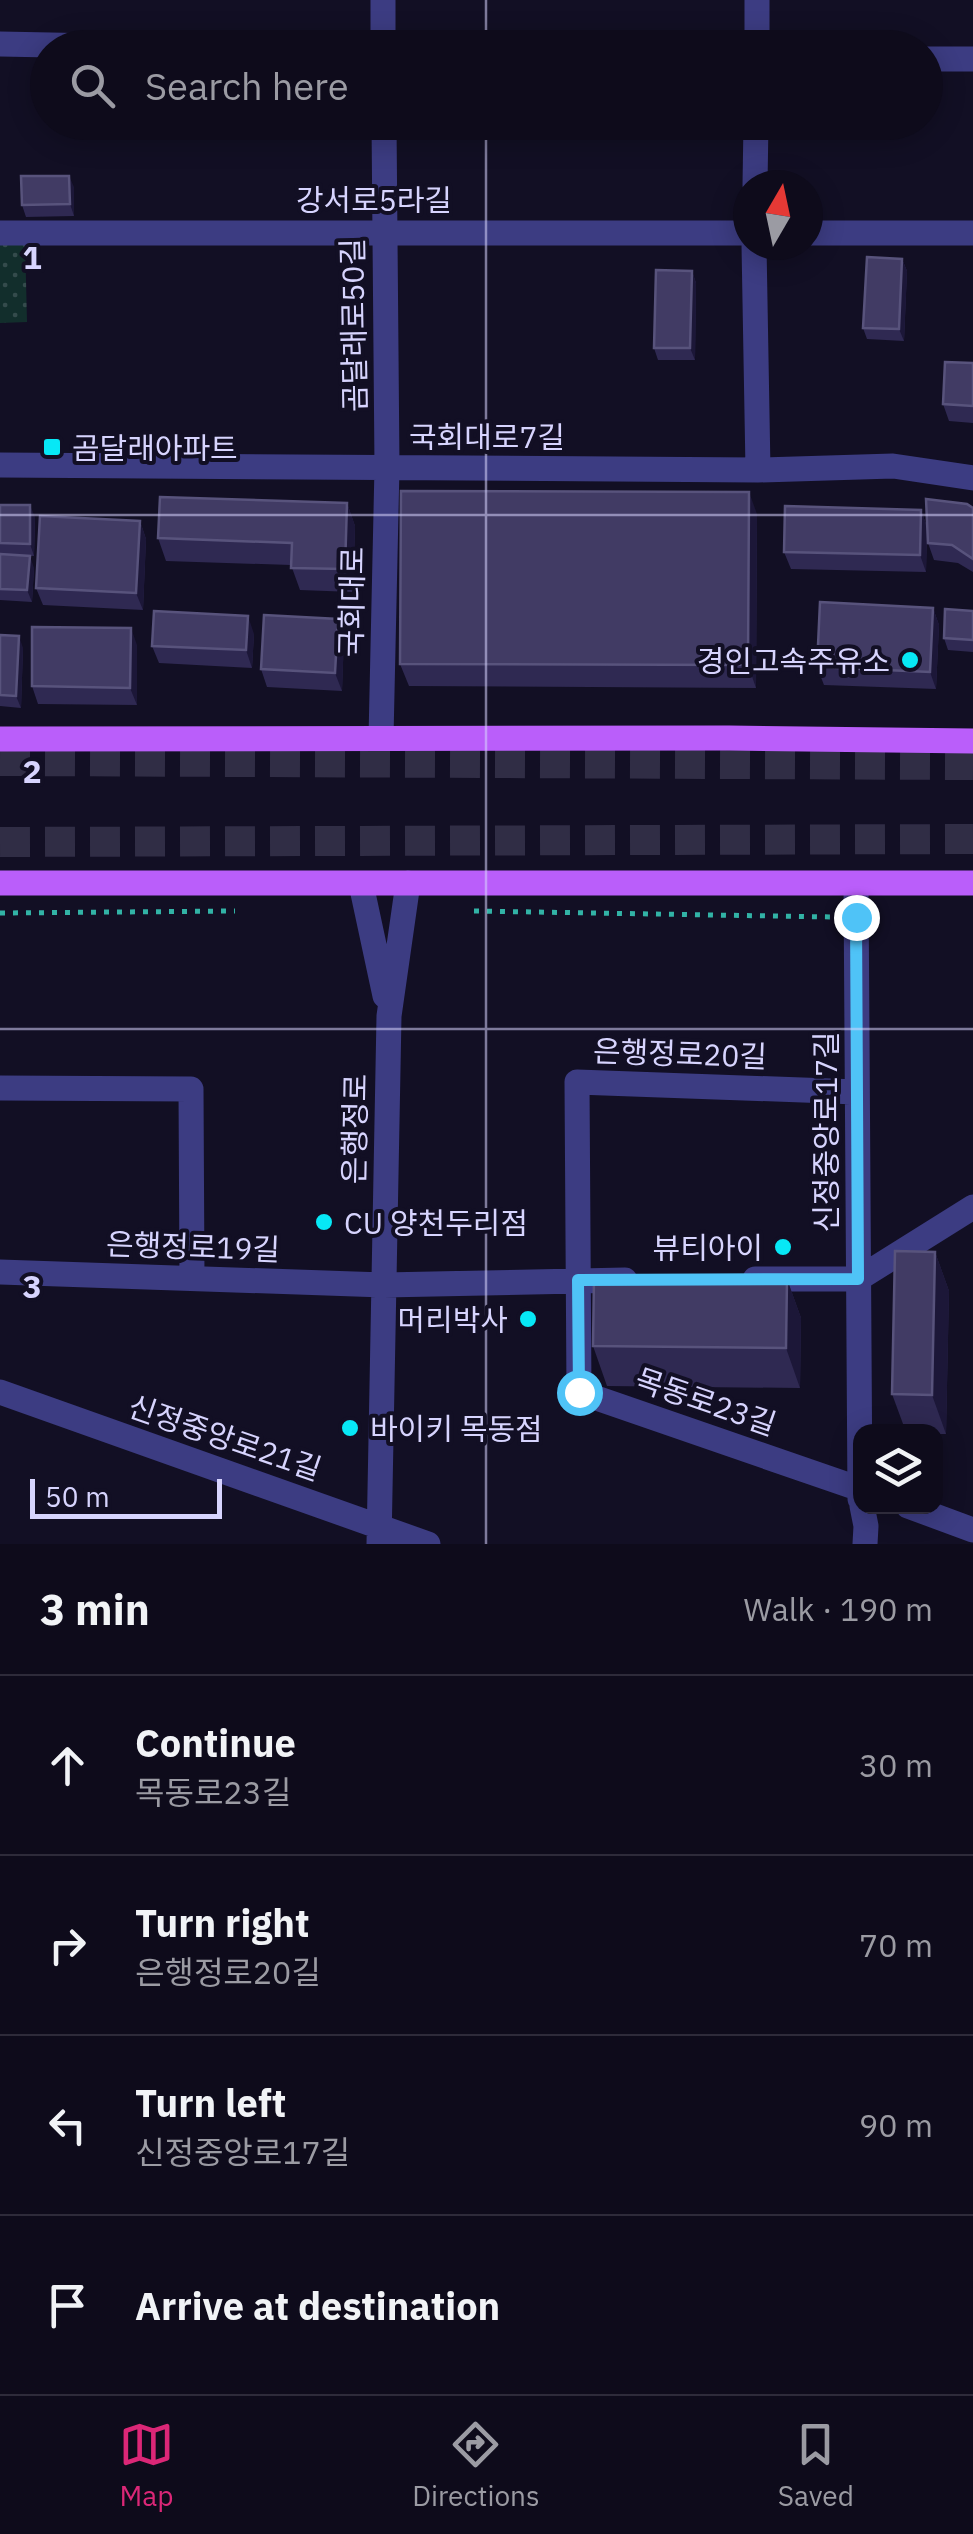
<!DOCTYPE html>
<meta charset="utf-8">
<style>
:root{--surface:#0e0b1b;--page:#1c1928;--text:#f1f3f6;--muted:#9b9ba3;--line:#2e2b3a;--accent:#db2777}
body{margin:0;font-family:"IBM Plex Sans","Noto Sans KR",sans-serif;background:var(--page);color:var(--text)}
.controls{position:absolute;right:30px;bottom:30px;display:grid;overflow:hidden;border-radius:20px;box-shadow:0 5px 25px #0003}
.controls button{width:90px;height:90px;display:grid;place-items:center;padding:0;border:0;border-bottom:2px solid var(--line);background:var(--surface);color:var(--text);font:50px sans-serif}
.compass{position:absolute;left:733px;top:170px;width:90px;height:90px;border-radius:50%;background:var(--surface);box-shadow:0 5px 25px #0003;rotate:9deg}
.scale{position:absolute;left:30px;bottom:25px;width:192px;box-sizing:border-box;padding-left:10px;border:5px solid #d7d4fe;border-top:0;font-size:28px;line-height:35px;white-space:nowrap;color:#d7d4fe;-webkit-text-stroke:8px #120f24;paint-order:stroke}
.stop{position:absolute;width:30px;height:30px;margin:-22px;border:8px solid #4fc3f7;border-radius:50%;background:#fff}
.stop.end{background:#4fc3f7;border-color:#fff;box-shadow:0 2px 10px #0008}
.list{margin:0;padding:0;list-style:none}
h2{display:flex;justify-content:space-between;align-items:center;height:130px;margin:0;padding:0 40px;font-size:42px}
h2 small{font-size:32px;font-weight:400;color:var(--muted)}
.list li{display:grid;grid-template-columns:65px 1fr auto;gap:30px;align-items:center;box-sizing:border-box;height:180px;padding:0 40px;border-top:2px solid var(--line)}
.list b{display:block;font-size:38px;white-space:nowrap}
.list p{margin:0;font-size:32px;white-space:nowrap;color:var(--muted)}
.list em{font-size:32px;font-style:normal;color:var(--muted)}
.icon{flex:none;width:55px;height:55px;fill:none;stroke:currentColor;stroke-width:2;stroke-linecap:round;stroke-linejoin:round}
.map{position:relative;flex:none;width:973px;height:1544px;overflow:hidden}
.search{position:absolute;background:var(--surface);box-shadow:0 5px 25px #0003;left:30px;right:30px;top:30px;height:110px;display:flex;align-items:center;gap:25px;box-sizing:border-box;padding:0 35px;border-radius:55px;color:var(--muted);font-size:38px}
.sheet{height:850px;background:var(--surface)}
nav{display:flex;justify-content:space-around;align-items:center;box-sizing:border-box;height:140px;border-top:2px solid var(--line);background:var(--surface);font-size:28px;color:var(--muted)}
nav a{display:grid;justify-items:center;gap:5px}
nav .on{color:var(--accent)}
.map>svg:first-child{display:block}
.green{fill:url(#green-dots)}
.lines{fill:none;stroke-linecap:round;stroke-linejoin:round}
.highway-tunnel{stroke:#302d45;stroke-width:30;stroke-dasharray:30 15;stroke-linecap:butt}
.path{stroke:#32b3a6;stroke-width:5;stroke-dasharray:5 8;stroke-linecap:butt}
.minor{stroke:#3c3c82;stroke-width:25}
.major{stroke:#ba5efa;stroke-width:25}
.wall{fill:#2f2952}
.shaded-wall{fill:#1c1738}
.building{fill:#413b64;stroke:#58537c;stroke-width:2.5}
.route{stroke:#4fc3f7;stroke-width:12}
.grid{fill:none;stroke:#d7d4fe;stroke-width:2.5;stroke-opacity:0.55}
.poi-dot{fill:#07e8f6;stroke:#120f24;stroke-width:4}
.labels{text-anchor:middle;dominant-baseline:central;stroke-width:8;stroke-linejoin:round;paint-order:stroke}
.street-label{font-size:30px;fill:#d7d4fe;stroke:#120f24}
.poi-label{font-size:30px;fill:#d7d4fe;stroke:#120f24;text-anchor:start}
.grid-label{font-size:32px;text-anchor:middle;font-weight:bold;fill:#d7d4fe;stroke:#120f24;stroke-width:8;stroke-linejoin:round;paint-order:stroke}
</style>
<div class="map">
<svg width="973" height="1544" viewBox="0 0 973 1544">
<defs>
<pattern id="green-dots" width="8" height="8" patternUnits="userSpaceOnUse" patternTransform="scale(2.5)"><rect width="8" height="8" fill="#122e2c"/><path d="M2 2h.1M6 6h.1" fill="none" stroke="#344b4c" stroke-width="1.8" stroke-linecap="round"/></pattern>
</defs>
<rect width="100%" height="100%" fill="#120f24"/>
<path class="green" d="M0 240H25L27 322 0 323Z"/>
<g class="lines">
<path class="highway-tunnel" d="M0 761 973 765
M0 842 973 839"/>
<path class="path" d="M474 911 833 917
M0 913 235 911"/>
<path class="minor" d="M383 0V48
M0 44 204 48
M757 48V0
M926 59H973
M755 185 756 122
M0 233H748
M808 233H973
M754 245 758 470
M0 465 758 470 893 466 973 478
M381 738 387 467 384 122
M361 884 385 996
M856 885 860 1499
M0 1088 191 1089 192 1278
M857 1092 577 1082 579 1392 860 1489
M0 1272 384 1285 625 1280
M755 1279H858L973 1207
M0 1392 428 1544
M862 1506 866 1526 865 1544
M908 1506 973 1530
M379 1544 389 1016 408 883"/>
<path class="major" d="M0 739 729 738 973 741
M0 883H973"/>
</g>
<path class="wall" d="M74 187V216L26 217 22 205Z
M902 259 907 271 904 341 867 339 863 328Z
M692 271 696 283 695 360H658L654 348Z
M973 363V423L949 421 943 404Z
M347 503 355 526 353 592 300 590 291 565 166 561 158 538Z
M0 505 35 517 34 556 14 555 34 568 32 602 0 600Z
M973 508V572L958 563 934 560 928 543 927 530 926 572 791 569 784 552 921 510 927 527Z
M757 514 756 688 409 686 400 664Z
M140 521 146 539 143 610 43 605 36 588Z
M933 608 939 625 936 689 824 685 817 667Z
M973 611V652L948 650 944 638Z
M254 634 252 668 159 663 152 646Z
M0 635 23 648 21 708 0 706Z
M344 636 342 691 267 687 261 669Z
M137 645V705L38 704 32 686Z
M935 1252 949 1291 946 1434H936V1432H906L892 1394Z
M787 1279 801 1318 800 1388 607 1386 593 1346Z"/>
<path class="shaded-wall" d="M69 176 74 187V216L70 204Z
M902 259 907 271 904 341 899 329Z
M692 271 696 283 695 360 690 348Z
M749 492 757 514 756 688 748 665Z
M347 503 355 526 353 592 345 569Z
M30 505 35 517 34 556 30 544Z
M921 510 927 527 926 572 920 555Z
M140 521 146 539 143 610 136 593Z
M30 556 34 568 32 602 27 590Z
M933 608 939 625 936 689 930 672Z
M248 616 254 634 252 668 246 650Z
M338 619 344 636 342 691 335 673Z
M131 628 137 645V705L130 688Z
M19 636 23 648 21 708 16 696Z
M935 1252 949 1291 946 1434 932 1395Z
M787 1279 801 1318 800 1388 786 1348Z"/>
<path class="building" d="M21 176H69L70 204 22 205Z
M867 257 902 259 899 329 863 328Z
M656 270 692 271 690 348H654Z
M945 362 973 363V406L943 404Z
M401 491 749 492 748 665 400 664Z
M160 497 347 503 345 569 291 568 292 543 158 538Z
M926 499 967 504 973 508V559L952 545 928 543Z
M0 505H30V544L0 543Z
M785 506 921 510 920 555 784 552Z
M40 516 140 521 136 593 36 588Z
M0 554 30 556 27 590 0 589Z
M820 602 933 608 930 672 817 667Z
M945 609 973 611V640L944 638Z
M154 611 248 616 246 650 152 646Z
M264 615 338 619 335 673 261 669Z
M32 627 131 628 130 688 32 686Z
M0 635 19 636 16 696 0 695Z
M895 1251 935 1252 932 1395 892 1394Z
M594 1277 787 1279 786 1348 593 1346Z"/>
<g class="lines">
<path class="route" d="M579 1392 578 1280 858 1279 856 917"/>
</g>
<path class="grid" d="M486 0V48M486 122V1544M0 515H973M0 1029H973"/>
<g class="poi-dot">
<rect x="42" y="437" width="20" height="20" rx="5"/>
<circle cx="910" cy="660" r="10"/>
<circle cx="324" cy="1222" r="10"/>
<circle cx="783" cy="1247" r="10"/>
<circle cx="528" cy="1319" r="10"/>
<circle cx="350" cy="1428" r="10"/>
</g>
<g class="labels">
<g class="street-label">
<text x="374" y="199">강서로5라길</text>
<text transform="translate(353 325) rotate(-91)">곰달래로50길</text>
<text x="487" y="436">국회대로7길</text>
<text transform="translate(351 602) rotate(-89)">국회대로</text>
<text transform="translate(680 1053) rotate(2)">은행정로20길</text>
<text transform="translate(354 1129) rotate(-89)">은행정로</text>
<text transform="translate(825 1132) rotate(-90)">신정중앙로17길</text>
<text transform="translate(193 1246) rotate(2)">은행정로19길</text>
<text transform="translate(706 1401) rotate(19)">목동로23길</text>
<text transform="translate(225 1437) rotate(19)">신정중앙로21길</text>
</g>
<g class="poi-label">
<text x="72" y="447">곰달래아파트</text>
<text x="890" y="660" text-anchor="end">경인고속주유소</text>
<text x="344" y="1222">CU 양천두리점</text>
<text x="763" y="1247" text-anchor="end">뷰티아이</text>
<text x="508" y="1319" text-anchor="end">머리박사</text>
<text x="370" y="1428">바이키 목동점</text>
</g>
</g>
<g class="grid-label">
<text x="32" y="269">1</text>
<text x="32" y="783">2</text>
<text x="32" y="1298">3</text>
</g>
</svg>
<div class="controls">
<button><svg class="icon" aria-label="layers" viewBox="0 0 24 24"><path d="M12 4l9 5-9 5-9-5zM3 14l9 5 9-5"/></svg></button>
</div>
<svg class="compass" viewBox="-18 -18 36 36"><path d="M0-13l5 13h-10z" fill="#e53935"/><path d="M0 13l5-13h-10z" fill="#9b9ba3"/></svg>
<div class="scale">50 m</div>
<div class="stop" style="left:579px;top:1392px"></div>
<div class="stop end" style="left:856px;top:917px"></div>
<div class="search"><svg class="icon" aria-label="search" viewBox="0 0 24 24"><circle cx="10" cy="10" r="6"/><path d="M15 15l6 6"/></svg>Search here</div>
</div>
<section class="sheet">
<h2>3 min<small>Walk · 190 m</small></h2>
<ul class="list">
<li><svg class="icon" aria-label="ahead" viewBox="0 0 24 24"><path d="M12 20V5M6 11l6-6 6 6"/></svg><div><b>Continue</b><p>목동로23길</p></div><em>30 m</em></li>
<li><svg class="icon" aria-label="right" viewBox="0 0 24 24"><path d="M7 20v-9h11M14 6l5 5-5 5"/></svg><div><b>Turn right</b><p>은행정로20길</p></div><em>70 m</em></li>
<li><svg class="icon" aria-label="left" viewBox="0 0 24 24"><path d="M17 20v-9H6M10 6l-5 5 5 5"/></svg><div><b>Turn left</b><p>신정중앙로17길</p></div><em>90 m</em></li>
<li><svg class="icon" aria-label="arrive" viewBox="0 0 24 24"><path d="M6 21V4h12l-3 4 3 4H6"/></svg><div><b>Arrive at destination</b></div></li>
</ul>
</section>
<nav>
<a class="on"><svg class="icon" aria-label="map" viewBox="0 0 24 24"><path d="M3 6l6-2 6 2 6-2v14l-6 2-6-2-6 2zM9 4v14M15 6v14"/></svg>Map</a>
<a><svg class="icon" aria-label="directions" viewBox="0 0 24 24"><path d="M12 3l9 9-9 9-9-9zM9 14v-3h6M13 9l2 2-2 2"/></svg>Directions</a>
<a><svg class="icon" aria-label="saved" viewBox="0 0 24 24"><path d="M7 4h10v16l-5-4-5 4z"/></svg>Saved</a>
</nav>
